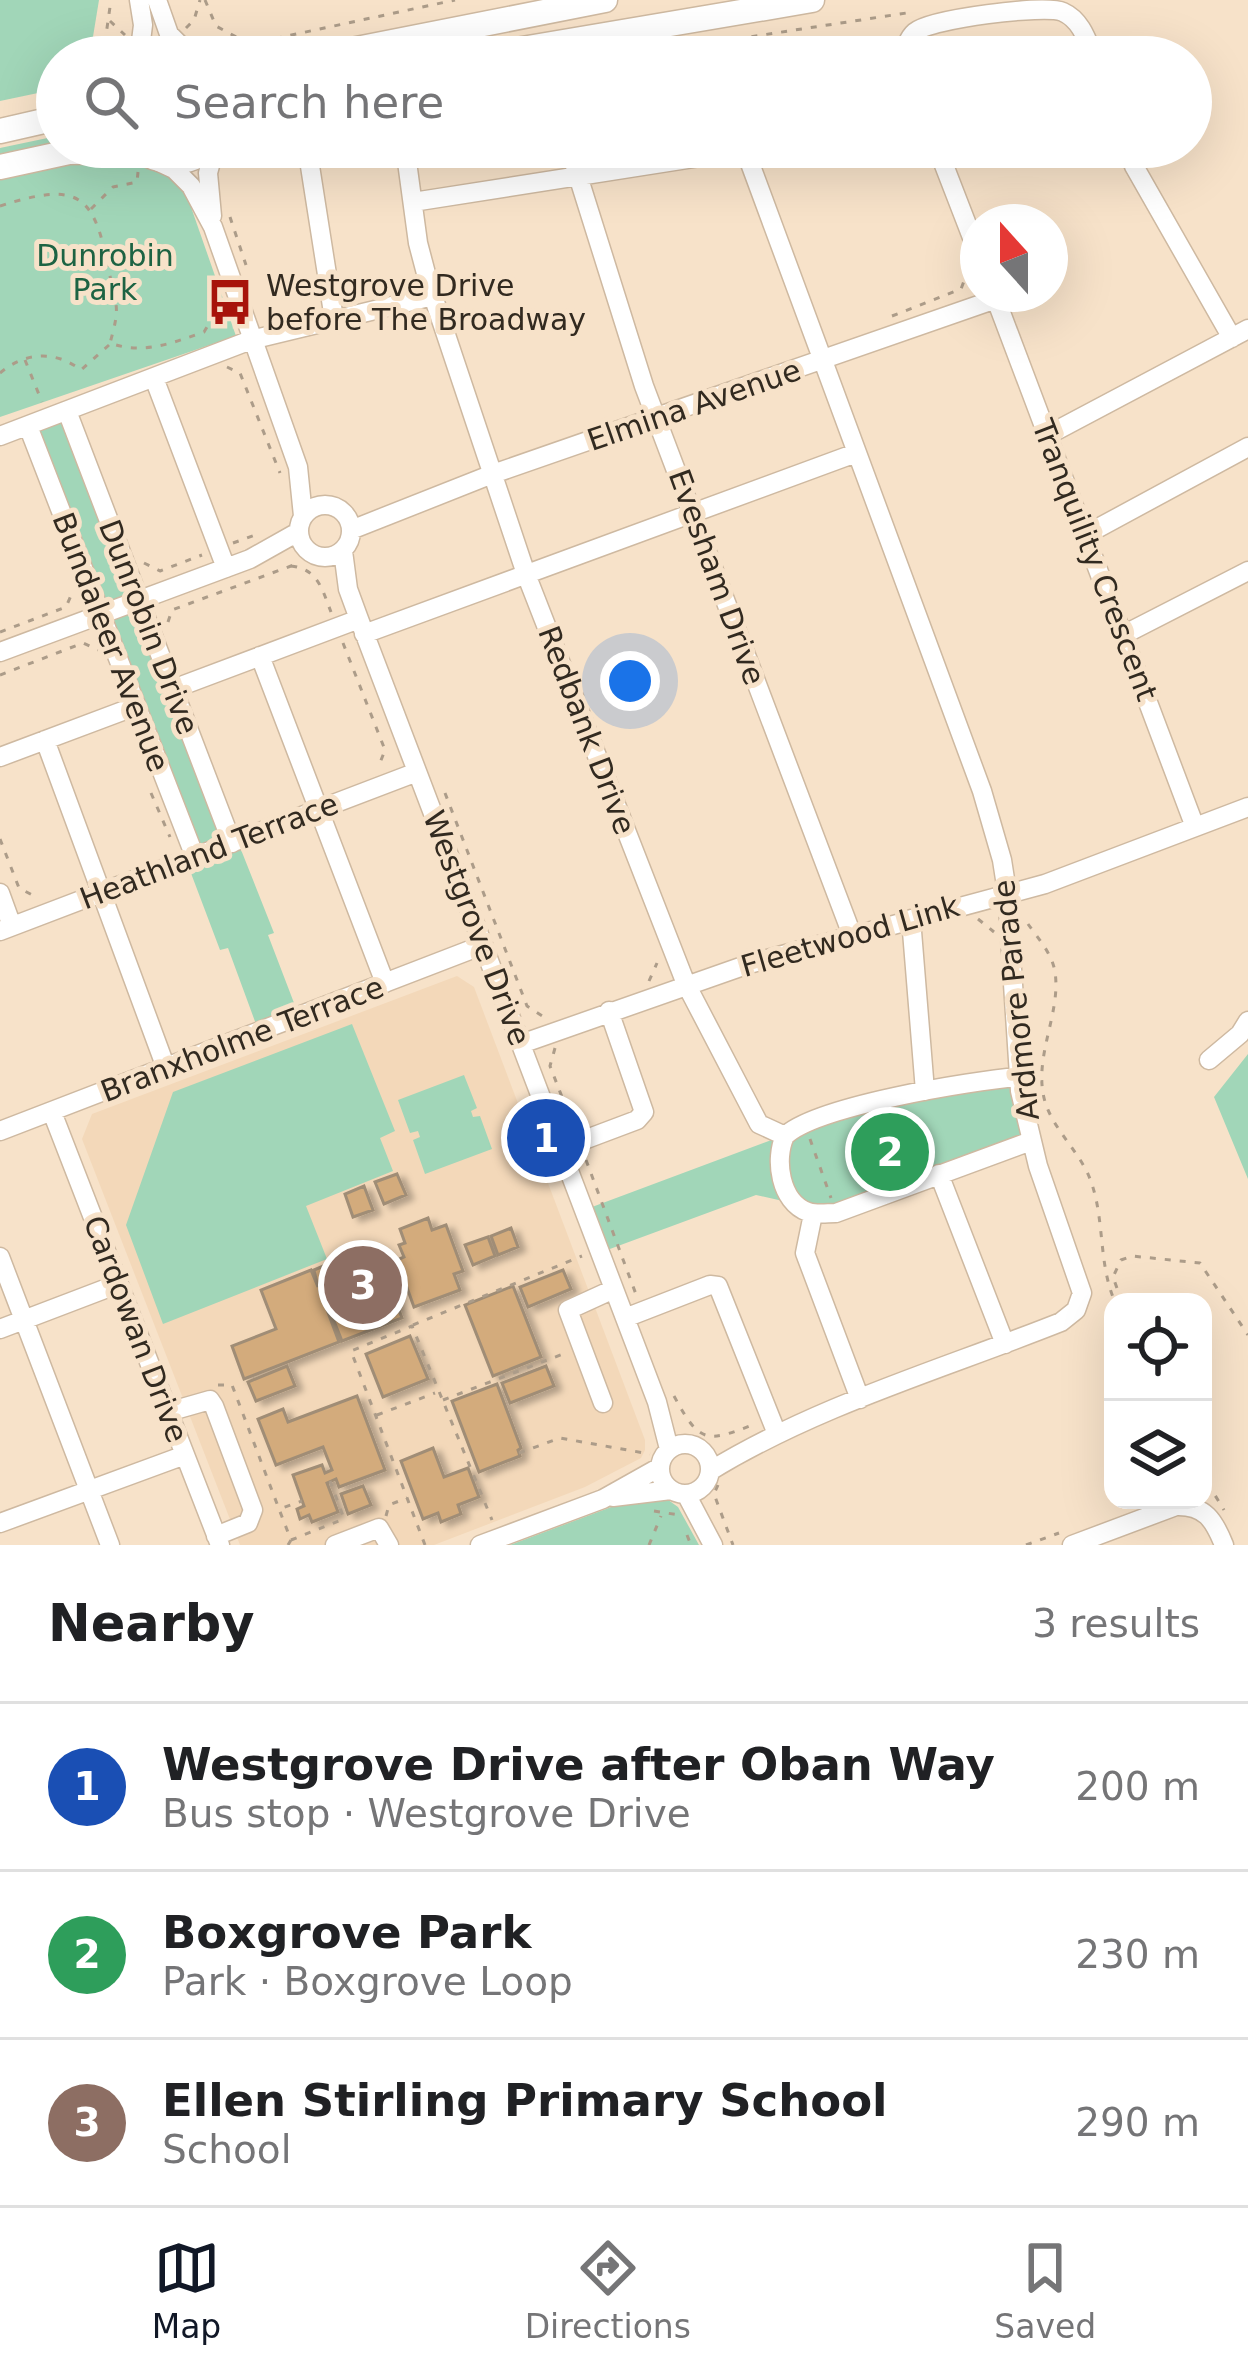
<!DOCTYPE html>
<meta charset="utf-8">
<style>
:root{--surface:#fff;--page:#f2f2f2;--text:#202124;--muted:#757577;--line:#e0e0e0;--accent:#111827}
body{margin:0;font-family:"DejaVu Sans",sans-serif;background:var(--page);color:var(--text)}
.controls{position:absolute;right:36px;bottom:36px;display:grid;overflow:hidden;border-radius:24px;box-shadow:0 12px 48px #0002}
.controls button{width:108px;height:108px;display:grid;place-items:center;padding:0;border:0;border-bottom:3px solid var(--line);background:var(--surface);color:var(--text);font:60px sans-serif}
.compass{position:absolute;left:960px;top:204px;width:108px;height:108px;border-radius:50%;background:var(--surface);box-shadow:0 12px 48px #0002;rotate:339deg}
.you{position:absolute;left:630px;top:681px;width:42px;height:42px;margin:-30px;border:9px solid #fff;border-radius:50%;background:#1a73e8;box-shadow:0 0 0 18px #1a73e833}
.badge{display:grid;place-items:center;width:78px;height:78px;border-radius:50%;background:var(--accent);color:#fff;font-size:39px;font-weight:700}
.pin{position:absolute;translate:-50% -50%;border:6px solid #fff;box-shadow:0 3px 12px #0006}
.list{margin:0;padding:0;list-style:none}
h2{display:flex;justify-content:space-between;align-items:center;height:156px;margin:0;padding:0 48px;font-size:51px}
h2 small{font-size:39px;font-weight:400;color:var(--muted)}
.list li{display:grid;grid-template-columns:78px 1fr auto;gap:36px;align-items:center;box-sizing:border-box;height:168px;padding:0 48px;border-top:3px solid var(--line)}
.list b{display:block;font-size:45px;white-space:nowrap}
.list p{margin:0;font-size:39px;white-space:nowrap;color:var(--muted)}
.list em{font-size:39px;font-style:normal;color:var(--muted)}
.icon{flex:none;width:66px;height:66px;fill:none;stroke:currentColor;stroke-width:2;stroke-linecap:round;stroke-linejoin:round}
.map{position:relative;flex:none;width:1248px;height:1545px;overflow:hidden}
.search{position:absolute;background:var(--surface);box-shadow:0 12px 48px #0002;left:36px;right:36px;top:36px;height:132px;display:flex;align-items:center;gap:30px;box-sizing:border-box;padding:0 42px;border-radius:66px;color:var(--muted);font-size:45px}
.sheet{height:660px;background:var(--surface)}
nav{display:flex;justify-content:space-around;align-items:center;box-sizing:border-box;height:168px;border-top:3px solid var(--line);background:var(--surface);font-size:33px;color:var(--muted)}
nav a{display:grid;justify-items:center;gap:6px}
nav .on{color:var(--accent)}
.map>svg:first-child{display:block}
.built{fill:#f3d8b9}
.green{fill:#a1d6b8}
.building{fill:#d3ab7b;stroke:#a08d76;stroke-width:3;filter:url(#shadow)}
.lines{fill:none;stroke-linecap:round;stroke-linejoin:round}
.minor-casing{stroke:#ceb9a1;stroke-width:21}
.major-casing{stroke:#ceb9a1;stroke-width:27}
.path{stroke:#ac9c89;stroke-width:3;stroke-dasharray:6 9;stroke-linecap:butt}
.minor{stroke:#fff;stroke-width:18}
.major{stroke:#fff;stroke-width:24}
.labels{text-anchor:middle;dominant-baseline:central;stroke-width:10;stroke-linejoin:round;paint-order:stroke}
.park-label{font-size:30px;fill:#1d6343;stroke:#f7e2c9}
.poi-label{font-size:30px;fill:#322a20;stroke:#f7e2c9;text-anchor:start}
.street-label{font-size:30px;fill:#322a20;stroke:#f7e2c9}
</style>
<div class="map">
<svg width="1248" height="1545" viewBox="0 0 1248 1545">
<defs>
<filter id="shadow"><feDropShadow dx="7" dy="4" stdDeviation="3" flood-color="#0004"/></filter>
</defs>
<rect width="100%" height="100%" fill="#f7e2c9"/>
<path class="built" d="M457 976 474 987 645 1440V1450L641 1458 585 1487 434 1545H240L82 1139 92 1114Z"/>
<path class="green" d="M0 0H99L90 55 57 57V89L0 101Z
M57 136V147H170L236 336 0 417V148Z
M67 411 274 933 268 935 299 1016 260 1035 228 948 220 950 186 860 194 857 28 426Z
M352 1024 395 1131 380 1138 393 1171 306 1206 327 1259 163 1324 126 1225 173 1092Z
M1248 1054V1179L1214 1097Z
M464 1075 477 1108 471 1111 473 1117 480 1116 492 1149 425 1174 413 1140 420 1137 418 1131 410 1133 398 1100Z
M1018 1077 1031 1141 836 1213 756 1195 599 1253 584 1210 785 1135 794 1127Z
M664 1497 678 1507 699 1545H510L630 1500Z"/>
<path class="building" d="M397 1174 406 1195 384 1204 375 1182Z
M364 1186 373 1210 353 1217 345 1194Z
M428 1218 432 1230 446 1225 463 1271 454 1274 460 1290 414 1307 397 1260 404 1257 399 1245 405 1243 400 1229Z
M511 1228 518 1247 498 1255 491 1236Z
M488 1237 495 1256 473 1265 465 1245Z
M375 1248 402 1318 342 1341 330 1311 348 1304 332 1264Z
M328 1264 336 1287 332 1289 333 1293H339L326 1298 328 1290 320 1291 339 1342 244 1379 232 1346 276 1329 261 1290 311 1270 318 1287 314 1270Z
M563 1270 571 1289 528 1307 520 1287Z
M513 1286 541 1357 493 1376 465 1305Z
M410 1336 428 1379 383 1397 366 1354Z
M287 1366 295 1386 256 1401 248 1382Z
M546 1366 554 1386 510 1403 502 1383Z
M497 1384 521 1448 518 1450 520 1456 479 1472 452 1401Z
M357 1396 385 1470 339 1487 336 1479 327 1483 338 1512 312 1522 309 1515 300 1519 297 1509 304 1506 293 1475 322 1465 325 1473 332 1470 323 1447 276 1465 258 1419 283 1409 288 1422Z
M433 1448 444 1477 468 1468 479 1497 458 1505 461 1514 441 1522 438 1513 423 1519 401 1461Z
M363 1486 371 1505 348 1514 341 1494Z"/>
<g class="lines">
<defs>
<path id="minor" d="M157 0 169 34 189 54
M139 57 143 25 139 0
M905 57C905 49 908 38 915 32 930 19 1045 4 1063 12 1081 20 1087 40 1094 57
M307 147 334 319
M405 147 418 243 428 281 526 574 686 984 759 1124 785 1136
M569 147 644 386 852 935
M937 147 978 253
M1127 147 1134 166 1232 338
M159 162 174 169 191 186 213 227 298 467 303 516
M413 202 745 150
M212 216 208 173 215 147
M994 294 1195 827
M154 378 226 568
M67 411 232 843
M28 426 195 857
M1048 435 1248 329
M0 436 251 340 433 296
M299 531a26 26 0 1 1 52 0a26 26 0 1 1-52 0Z
M351 530 490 475 996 299
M1087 534 1248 447
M343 551 348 589 359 619 657 1402 669 1449
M364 634 856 453
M1125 634 1248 571
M0 652 250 559 298 532
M260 656 385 983
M173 689 359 619
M45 740 166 1068
M0 757 136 706
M0 893 12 926
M911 919 925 1091
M0 931 417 772
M521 1044 749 964 1045 884 1248 807
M1209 1060 1240 1034 1248 1021
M1018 1077C971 1081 816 1106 785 1136 774 1159 780 1202 808 1212 817 1215 827 1213 836 1213L1031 1141
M52 1112 220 1545
M0 1131 483 945
M560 1149 637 1120 644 1112 609 1011
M939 1174 1005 1344
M813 1214 805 1253 860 1399
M0 1257 110 1545
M625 1318 710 1285 718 1286 777 1434
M0 1329 118 1284
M603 1403 568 1310 614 1289
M168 1412 210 1400 214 1406 253 1510 248 1523 216 1536
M660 1469a25 25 0 1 1 50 0a25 25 0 1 1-50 0Z
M710 1471C818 1405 943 1369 1061 1322L1076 1310 1082 1293 1038 1166 1020 1091 1007 892 1002 860 982 791 744 147
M686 1494 713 1545
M613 1497 671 1490
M0 1523 185 1455
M335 1545 379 1528 389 1545
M480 1545 603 1499 660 1467
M1072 1545 1176 1506C1205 1505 1214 1520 1224 1545"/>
<path id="major" d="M148 57 170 51 195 57
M316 57 605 0
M475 57 812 0
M0 131 57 118
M134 147C159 164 186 168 211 147
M0 167 69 152 141 151"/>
</defs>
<use href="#minor" class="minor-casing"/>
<use href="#major" class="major-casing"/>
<path class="path" d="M205 0 216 26 273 57
M110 21 125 35
M186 28 194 20 200 0
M217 51 455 0
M98 57 105 42 111 0
M618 57 913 12
M41 100 57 96
M0 206C79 181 94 193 109 271 116 308 121 304 110 343 143 355 172 343 204 332L217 310 225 306
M91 209 113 187 137 182 138 172
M230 217 246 265
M892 316 961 289 970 265
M25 360 42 402
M227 367 240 373 280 473
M0 373C25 352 55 350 81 370L109 345
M233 543 258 534
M144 563 160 571 202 555
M291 566C318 569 322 589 331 612
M168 622 172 610 291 566 288 559
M0 632 66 607 73 591
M343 643 385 750 378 768
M0 675 83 643 98 650
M151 793 170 837
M445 793 527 1006 544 1017
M0 839 19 888 36 897
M978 919 994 932
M1028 924C1037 937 1052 953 1055 972 1061 1011 1036 1052 1043 1093 1048 1124 1075 1146 1088 1174 1106 1215 1097 1261 1115 1302
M649 981 657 963
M555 1048 550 1066 572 1123
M810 1139 831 1198
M586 1160 637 1297
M1122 1302 1113 1277 1121 1260 1132 1256 1200 1263 1248 1335
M413 1325 582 1256
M218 1385H232L279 1509
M674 1396C700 1444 706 1443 755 1424
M443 1400 563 1354
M377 1415 435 1393
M519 1453 560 1438 650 1454
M718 1485 714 1494 733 1545
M1203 1489 1213 1492 1224 1510
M654 1511 679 1515
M386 1516 389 1505 407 1498
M687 1535 691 1545
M291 1540 341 1520 343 1516 330 1481
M288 1545 291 1540 279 1509 302 1501
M425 1545 351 1351 412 1326 492 1520
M649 1545 661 1516
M1026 1545 1059 1533"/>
<use href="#minor" class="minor"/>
<use href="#major" class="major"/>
</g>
<defs>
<symbol id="bus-bare" viewBox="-9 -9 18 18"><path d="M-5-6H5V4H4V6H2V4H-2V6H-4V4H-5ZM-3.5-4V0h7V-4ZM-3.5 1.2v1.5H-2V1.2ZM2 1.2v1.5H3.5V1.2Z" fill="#a7140b" stroke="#f7e2c9" stroke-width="2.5" paint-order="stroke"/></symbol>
</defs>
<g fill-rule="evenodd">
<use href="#bus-bare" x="197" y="269" width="66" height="66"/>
</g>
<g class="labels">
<g class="park-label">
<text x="105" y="255">Dunrobin<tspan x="105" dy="34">Park</tspan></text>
</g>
<g class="poi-label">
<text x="266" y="285">Westgrove Drive<tspan x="266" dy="34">before The Broadway</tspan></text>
</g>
<g class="street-label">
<text transform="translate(694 405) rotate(-19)">Elmina Avenue</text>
<text transform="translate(1095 560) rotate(69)">Tranquility Crescent</text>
<text transform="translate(717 577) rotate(70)">Evesham Drive</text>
<text transform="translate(149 627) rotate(69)">Dunrobin Drive</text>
<text transform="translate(111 642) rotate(69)">Bundaleer Avenue</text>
<text transform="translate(587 730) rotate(69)">Redbank Drive</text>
<text transform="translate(209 851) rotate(-21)">Heathland Terrace</text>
<text transform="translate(477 928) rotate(69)">Westgrove Drive</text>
<text transform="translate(850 936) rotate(-16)">Fleetwood Link</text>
<text transform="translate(1016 1000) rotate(-96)">Ardmore Parade</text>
<text transform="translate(242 1039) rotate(-21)">Branxholme Terrace</text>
<text transform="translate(136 1329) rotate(69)">Cardowan Drive</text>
</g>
</g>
</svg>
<div class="controls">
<button><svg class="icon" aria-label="locate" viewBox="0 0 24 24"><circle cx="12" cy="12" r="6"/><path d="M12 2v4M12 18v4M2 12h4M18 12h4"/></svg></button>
<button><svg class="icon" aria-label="layers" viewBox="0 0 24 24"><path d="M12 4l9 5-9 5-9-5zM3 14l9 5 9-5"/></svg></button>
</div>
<svg class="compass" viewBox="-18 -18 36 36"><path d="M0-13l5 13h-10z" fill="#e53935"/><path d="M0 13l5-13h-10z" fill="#757577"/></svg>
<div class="you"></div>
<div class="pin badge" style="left:546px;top:1138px;background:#1a4fb4">1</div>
<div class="pin badge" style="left:890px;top:1152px;background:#2e9e5b">2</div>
<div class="pin badge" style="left:363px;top:1285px;background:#8d6e63">3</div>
<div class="search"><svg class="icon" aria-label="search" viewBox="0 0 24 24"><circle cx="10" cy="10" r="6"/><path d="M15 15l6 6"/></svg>Search here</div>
</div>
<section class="sheet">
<h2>Nearby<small>3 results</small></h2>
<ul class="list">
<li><span class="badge" style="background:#1a4fb4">1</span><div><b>Westgrove Drive after Oban Way</b><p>Bus stop · Westgrove Drive</p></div><em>200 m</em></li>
<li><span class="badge" style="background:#2e9e5b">2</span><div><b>Boxgrove Park</b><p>Park · Boxgrove Loop</p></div><em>230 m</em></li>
<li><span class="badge" style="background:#8d6e63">3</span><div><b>Ellen Stirling Primary School</b><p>School</p></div><em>290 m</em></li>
</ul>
</section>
<nav>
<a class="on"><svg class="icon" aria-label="map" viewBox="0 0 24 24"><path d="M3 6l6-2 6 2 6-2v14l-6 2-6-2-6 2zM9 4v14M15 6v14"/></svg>Map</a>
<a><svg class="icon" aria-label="directions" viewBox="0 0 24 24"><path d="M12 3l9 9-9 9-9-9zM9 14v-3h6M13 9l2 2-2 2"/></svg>Directions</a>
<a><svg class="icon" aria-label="saved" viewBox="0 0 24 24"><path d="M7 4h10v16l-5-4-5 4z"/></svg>Saved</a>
</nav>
